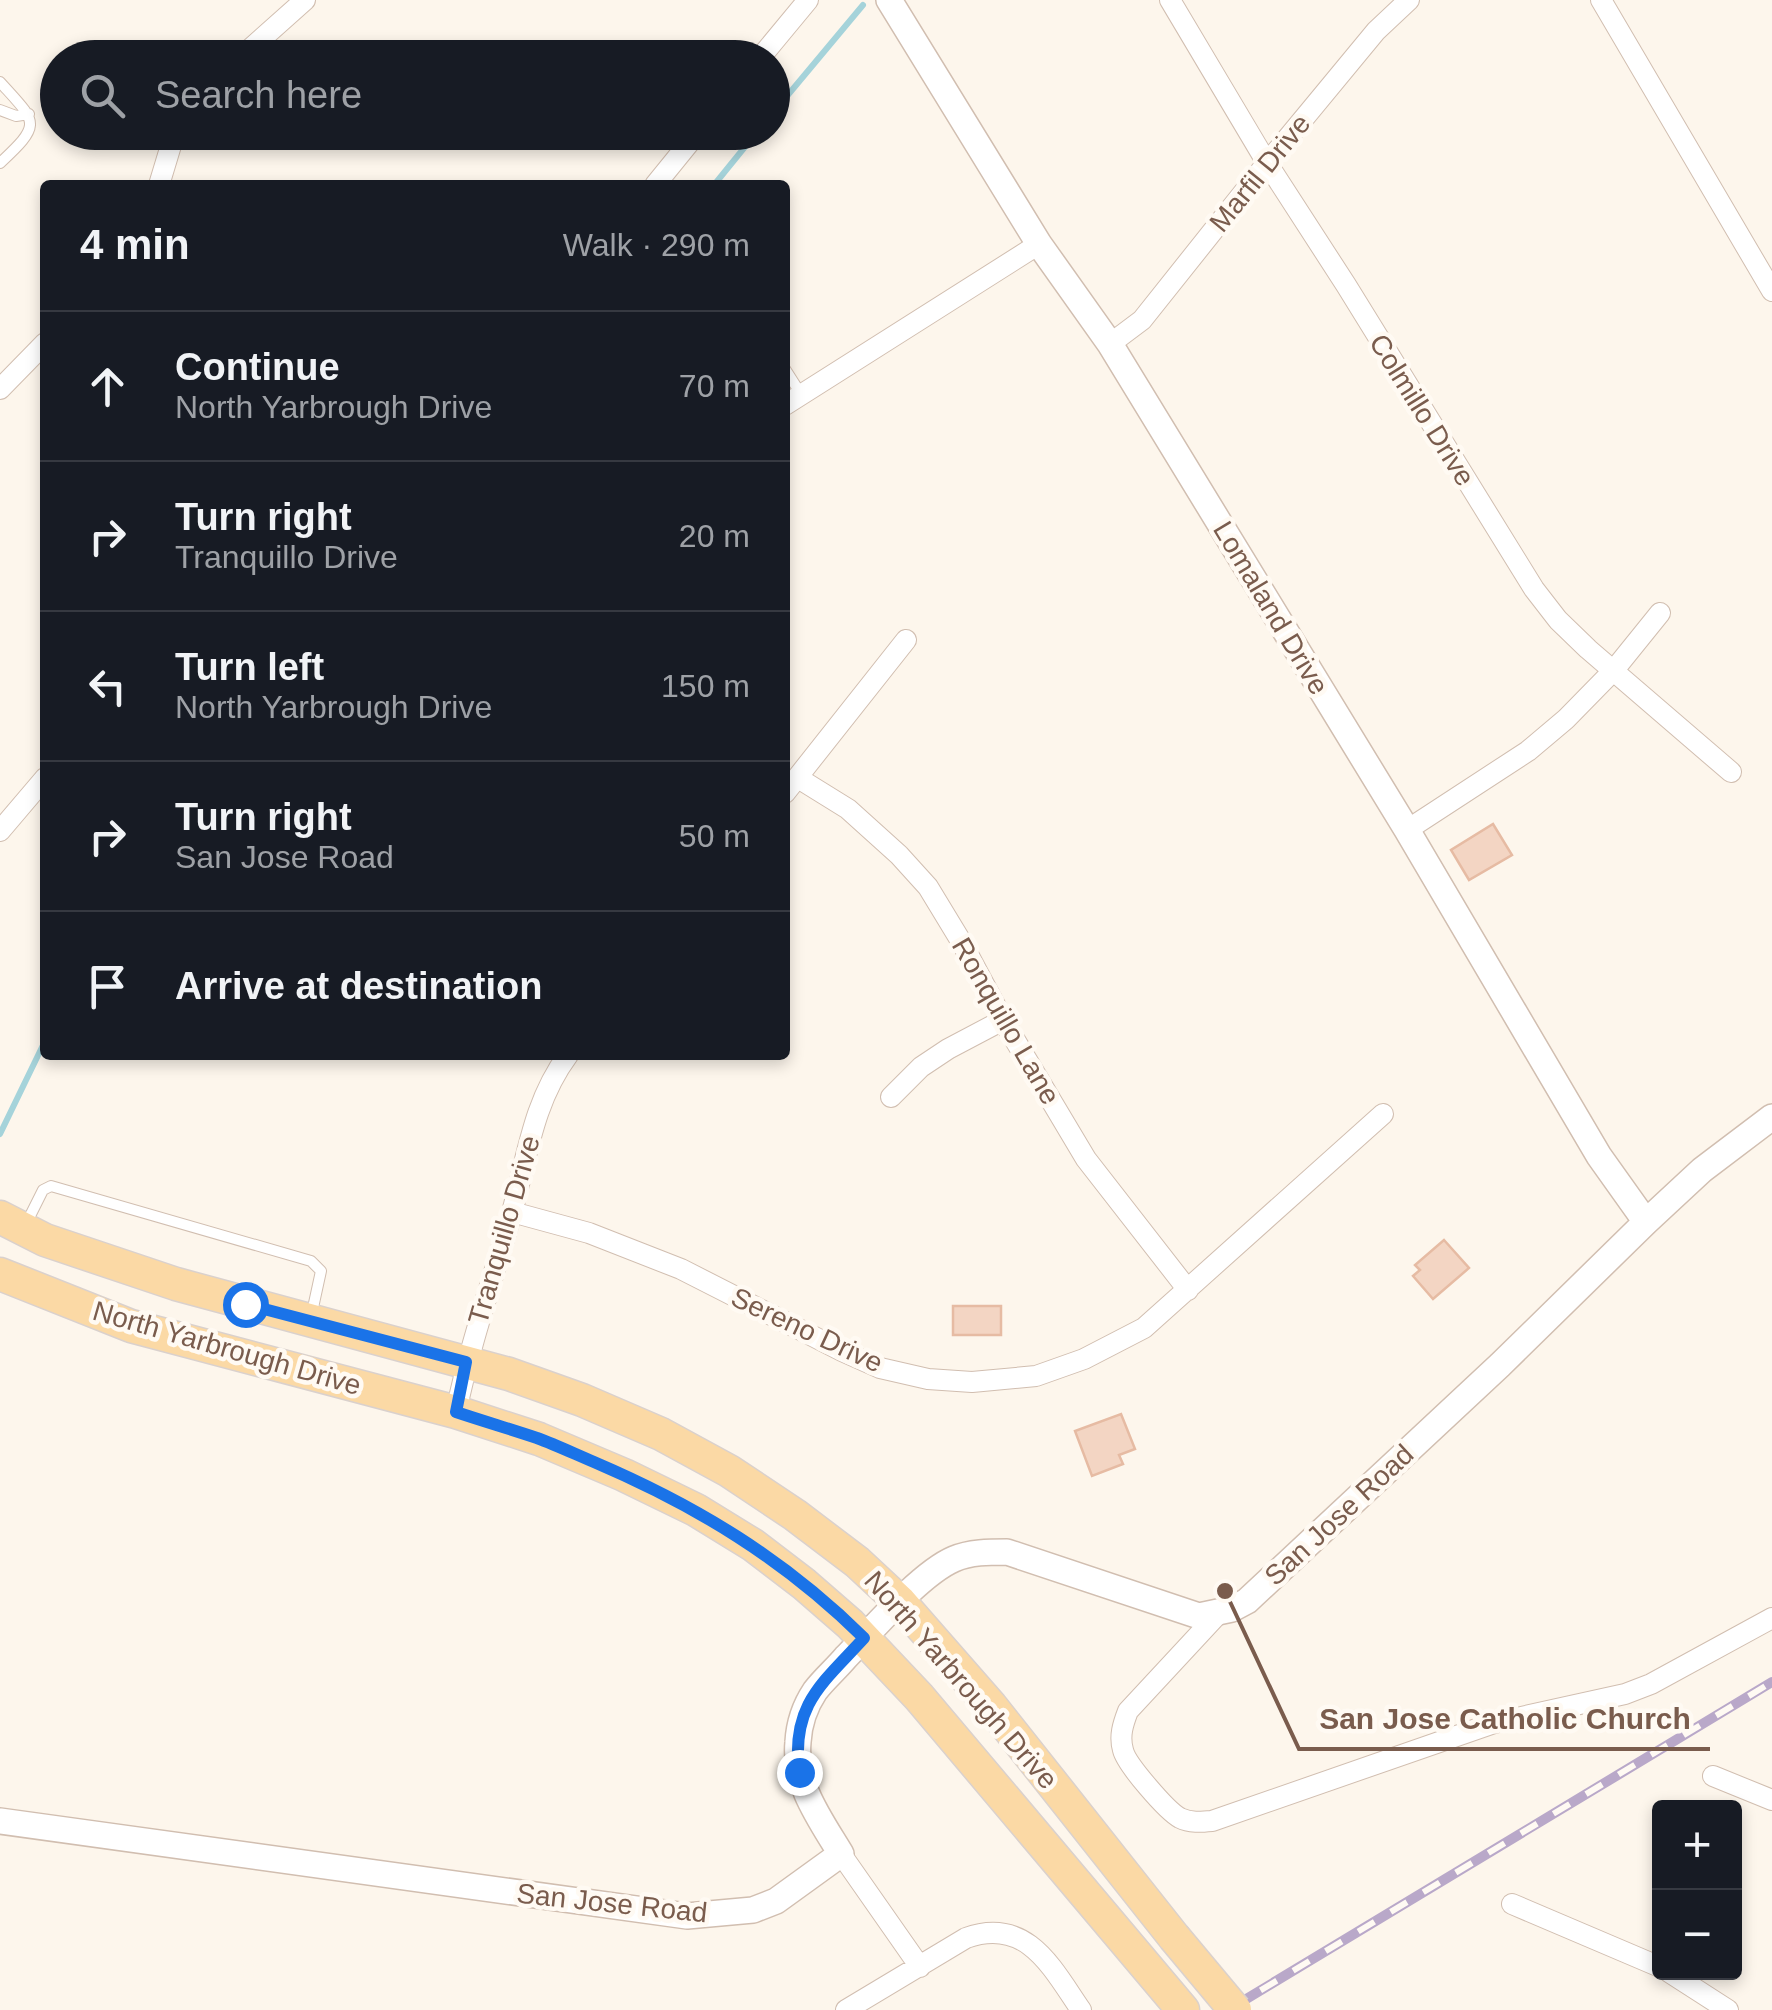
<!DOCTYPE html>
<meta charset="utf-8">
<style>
:root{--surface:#171b24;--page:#242831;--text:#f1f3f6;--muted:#9ea1a6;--line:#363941}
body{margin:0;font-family:Arial,sans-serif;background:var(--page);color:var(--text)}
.controls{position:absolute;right:30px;bottom:30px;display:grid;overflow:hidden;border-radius:10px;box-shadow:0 5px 15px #0003}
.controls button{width:90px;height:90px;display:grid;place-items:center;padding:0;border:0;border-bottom:2px solid var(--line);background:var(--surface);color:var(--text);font:50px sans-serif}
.stop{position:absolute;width:30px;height:30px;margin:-22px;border:8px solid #1a73e8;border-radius:50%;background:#fff}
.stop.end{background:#1a73e8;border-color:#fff;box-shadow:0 2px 10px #0008}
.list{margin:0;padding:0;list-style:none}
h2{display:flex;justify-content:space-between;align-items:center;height:130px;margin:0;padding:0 40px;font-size:42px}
h2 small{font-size:32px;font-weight:400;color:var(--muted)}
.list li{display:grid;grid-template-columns:65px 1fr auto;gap:30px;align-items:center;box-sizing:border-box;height:150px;padding:0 40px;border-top:2px solid var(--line)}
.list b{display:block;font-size:38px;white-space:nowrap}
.list p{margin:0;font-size:32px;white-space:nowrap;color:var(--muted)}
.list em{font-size:32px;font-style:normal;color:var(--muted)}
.icon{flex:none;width:55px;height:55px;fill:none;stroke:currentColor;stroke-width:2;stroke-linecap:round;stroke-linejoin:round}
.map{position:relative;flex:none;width:1772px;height:2010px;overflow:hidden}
.search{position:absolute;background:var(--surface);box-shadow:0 5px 15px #0003;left:40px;top:40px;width:750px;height:110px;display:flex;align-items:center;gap:25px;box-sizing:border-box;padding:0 35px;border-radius:55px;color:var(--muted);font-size:38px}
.panel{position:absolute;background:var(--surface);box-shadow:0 5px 15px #0003;left:40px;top:180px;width:750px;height:880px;border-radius:10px}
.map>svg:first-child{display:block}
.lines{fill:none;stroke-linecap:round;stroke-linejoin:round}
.stream{stroke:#a5d3da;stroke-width:6}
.building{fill:#f3d5c3;stroke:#e6bba3;stroke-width:2.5}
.service-casing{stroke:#d1beb0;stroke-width:12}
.minor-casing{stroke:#d1beb0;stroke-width:22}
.tertiary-casing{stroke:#d1beb0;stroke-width:28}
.primary-casing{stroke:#dad1cd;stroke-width:35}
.service{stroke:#fff;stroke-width:10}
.minor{stroke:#fff;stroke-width:20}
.tertiary{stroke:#fff;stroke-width:25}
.primary{stroke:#fbd9a5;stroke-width:32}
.rail-casing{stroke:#b9a8c9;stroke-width:10}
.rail{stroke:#fffaf3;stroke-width:6;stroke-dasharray:19;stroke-linecap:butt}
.primary-bridge-casing{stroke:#dad1cd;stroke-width:35;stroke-linecap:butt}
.primary-bridge{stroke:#fbd9a5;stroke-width:32}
.route{stroke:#1a73e8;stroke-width:12}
.labels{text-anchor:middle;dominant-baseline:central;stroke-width:9;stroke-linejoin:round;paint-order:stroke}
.street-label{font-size:28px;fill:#7a5c4d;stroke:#fffaf3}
.leader{fill:none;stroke:#7a5c4d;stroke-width:4}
.callout-dot{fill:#7a5c4d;stroke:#fffaf3;stroke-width:4}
.callout-label{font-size:30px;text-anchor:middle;font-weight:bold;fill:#7a5c4d;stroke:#fffaf3;stroke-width:9;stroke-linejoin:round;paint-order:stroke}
</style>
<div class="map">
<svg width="1772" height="2010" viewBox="0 0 1772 2010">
<rect width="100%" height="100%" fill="#fdf6ec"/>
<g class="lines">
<path class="stream" d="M772 114 863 5
M714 185 757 132
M0 1134 45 1041"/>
</g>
<path class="building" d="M1493 824 1512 855 1469 880 1451 850Z
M1444 1240 1469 1268 1433 1299 1413 1276 1420 1270 1415 1265Z
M953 1306H1001V1335H953Z
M1121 1414 1135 1449 1119 1455 1123 1464 1092 1476 1075 1431Z"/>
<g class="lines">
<defs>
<path id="service" d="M0 82C37 123 43 123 0 163
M0 110 16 116 29 114
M785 369 801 394
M26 1224 43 1190 51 1186 311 1261 321 1271 311 1317"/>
<path id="minor" d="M1170 0 1267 163 1346 285 1534 589 1558 620 1588 649 1731 772
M1601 0 1772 291
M240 58 305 0
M760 58 808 0
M159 185 175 132
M655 185 698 132
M1110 344 1142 320 1267 163 1376 31 1409 0
M0 389 45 343
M785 405 1039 244
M798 778 848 809 899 855 928 887 962 943 1003 1020 1086 1159 1188 1290
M785 793 906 640
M1407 830 1528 751 1566 719 1614 670 1660 613
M0 831 45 778
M891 1097 921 1067 948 1049 1003 1020
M512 1212 589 1233 681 1269 842 1351 880 1368 928 1379 972 1382 1036 1376 1084 1359 1144 1328 1383 1114
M456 1412C470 1344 493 1279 512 1212 527 1158 533 1102 568 1055
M1219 1613 1128 1711C1123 1724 1119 1736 1123 1750 1126 1764 1167 1811 1180 1818 1190 1823 1201 1822 1212 1821L1494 1723 1625 1694 1651 1684 1772 1618
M1713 1776 1772 1800
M841 1854 920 1967
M1512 1904 1660 1967
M1669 1972 1728 2010
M846 2010 966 1938C1027 1916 1052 1968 1081 2010"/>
<path id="tertiary" d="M889 0 1039 244 1110 344 1407 830 1599 1156 1646 1222
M0 1821 687 1916 753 1910 776 1901 841 1854C820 1819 794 1785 798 1742 799 1724 805 1706 815 1691 824 1679 836 1669 846 1657 872 1630 921 1573 954 1559 970 1552 989 1552 1007 1552L1199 1616 1232 1609 1247 1601 1500 1365 1646 1222 1702 1170 1772 1117"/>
<path id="primary" d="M0 1217 45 1240 176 1284 509 1374 582 1400 661 1434 729 1471 795 1515 857 1562 900 1602 991 1706 1174 1937
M0 1274 131 1326 456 1412 539 1439 624 1475 696 1510 753 1545 804 1584 850 1624 919 1697 1183 2010"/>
</defs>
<use href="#service" class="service-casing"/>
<use href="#minor" class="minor-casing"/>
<use href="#tertiary" class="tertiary-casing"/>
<use href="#primary" class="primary-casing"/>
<use href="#service" class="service"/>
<use href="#minor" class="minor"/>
<use href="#tertiary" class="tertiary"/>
<use href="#primary" class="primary"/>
<defs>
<path id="rail" d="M1228 2010 1772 1682"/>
</defs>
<use href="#rail" class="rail-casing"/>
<use href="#rail" class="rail"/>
<defs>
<path id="primary-bridge" d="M1174 1937 1235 2010"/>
</defs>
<use href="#primary-bridge" class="primary-bridge-casing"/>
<use href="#primary-bridge" class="primary-bridge"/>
</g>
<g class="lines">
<path class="route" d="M245 1304 466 1362 456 1412C483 1421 510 1429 537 1438 556 1445 575 1454 594 1462 697 1506 784 1559 864 1638 823 1683 791 1704 799 1772"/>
</g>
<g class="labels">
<g class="street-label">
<text transform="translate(1260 173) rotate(-51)">Marfil Drive</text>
<text transform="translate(1422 410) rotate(58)">Colmillo Drive</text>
<text transform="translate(1271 608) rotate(59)">Lomaland Drive</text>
<text transform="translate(1006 1021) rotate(60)">Ronquillo Lane</text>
<text transform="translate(504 1230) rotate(-74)">Tranquillo Drive</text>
<text transform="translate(807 1330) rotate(25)">Sereno Drive</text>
<text transform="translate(227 1348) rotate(16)">North Yarbrough Drive</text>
<text transform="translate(1339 1515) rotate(-43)">San Jose Road</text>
<text transform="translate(961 1680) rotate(49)">North Yarbrough Drive</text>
<text transform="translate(612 1903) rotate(6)">San Jose Road</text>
</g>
</g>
<path class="leader" d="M1225 1591L1299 1749H1710"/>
<circle class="callout-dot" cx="1225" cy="1591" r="10"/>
<g class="callout-label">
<text x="1505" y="1729">San Jose Catholic Church</text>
</g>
</svg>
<div class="controls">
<button>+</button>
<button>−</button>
</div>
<div class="stop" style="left:245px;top:1304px"></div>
<div class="stop end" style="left:799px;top:1772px"></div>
<div class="search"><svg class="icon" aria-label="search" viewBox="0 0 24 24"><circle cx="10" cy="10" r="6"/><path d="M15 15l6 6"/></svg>Search here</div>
<section class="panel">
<h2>4 min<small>Walk · 290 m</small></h2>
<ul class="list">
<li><svg class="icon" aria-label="ahead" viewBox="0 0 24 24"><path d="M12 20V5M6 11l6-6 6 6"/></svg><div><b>Continue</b><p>North Yarbrough Drive</p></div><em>70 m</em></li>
<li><svg class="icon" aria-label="right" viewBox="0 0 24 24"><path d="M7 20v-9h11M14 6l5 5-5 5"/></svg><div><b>Turn right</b><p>Tranquillo Drive</p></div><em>20 m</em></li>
<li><svg class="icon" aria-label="left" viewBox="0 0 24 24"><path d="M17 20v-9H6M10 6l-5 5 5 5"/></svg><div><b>Turn left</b><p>North Yarbrough Drive</p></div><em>150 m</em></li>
<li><svg class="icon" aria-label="right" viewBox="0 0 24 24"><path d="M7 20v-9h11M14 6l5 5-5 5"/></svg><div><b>Turn right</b><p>San Jose Road</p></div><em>50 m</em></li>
<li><svg class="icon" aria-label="arrive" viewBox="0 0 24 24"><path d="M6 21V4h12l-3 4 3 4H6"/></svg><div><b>Arrive at destination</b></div></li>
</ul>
</section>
</div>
